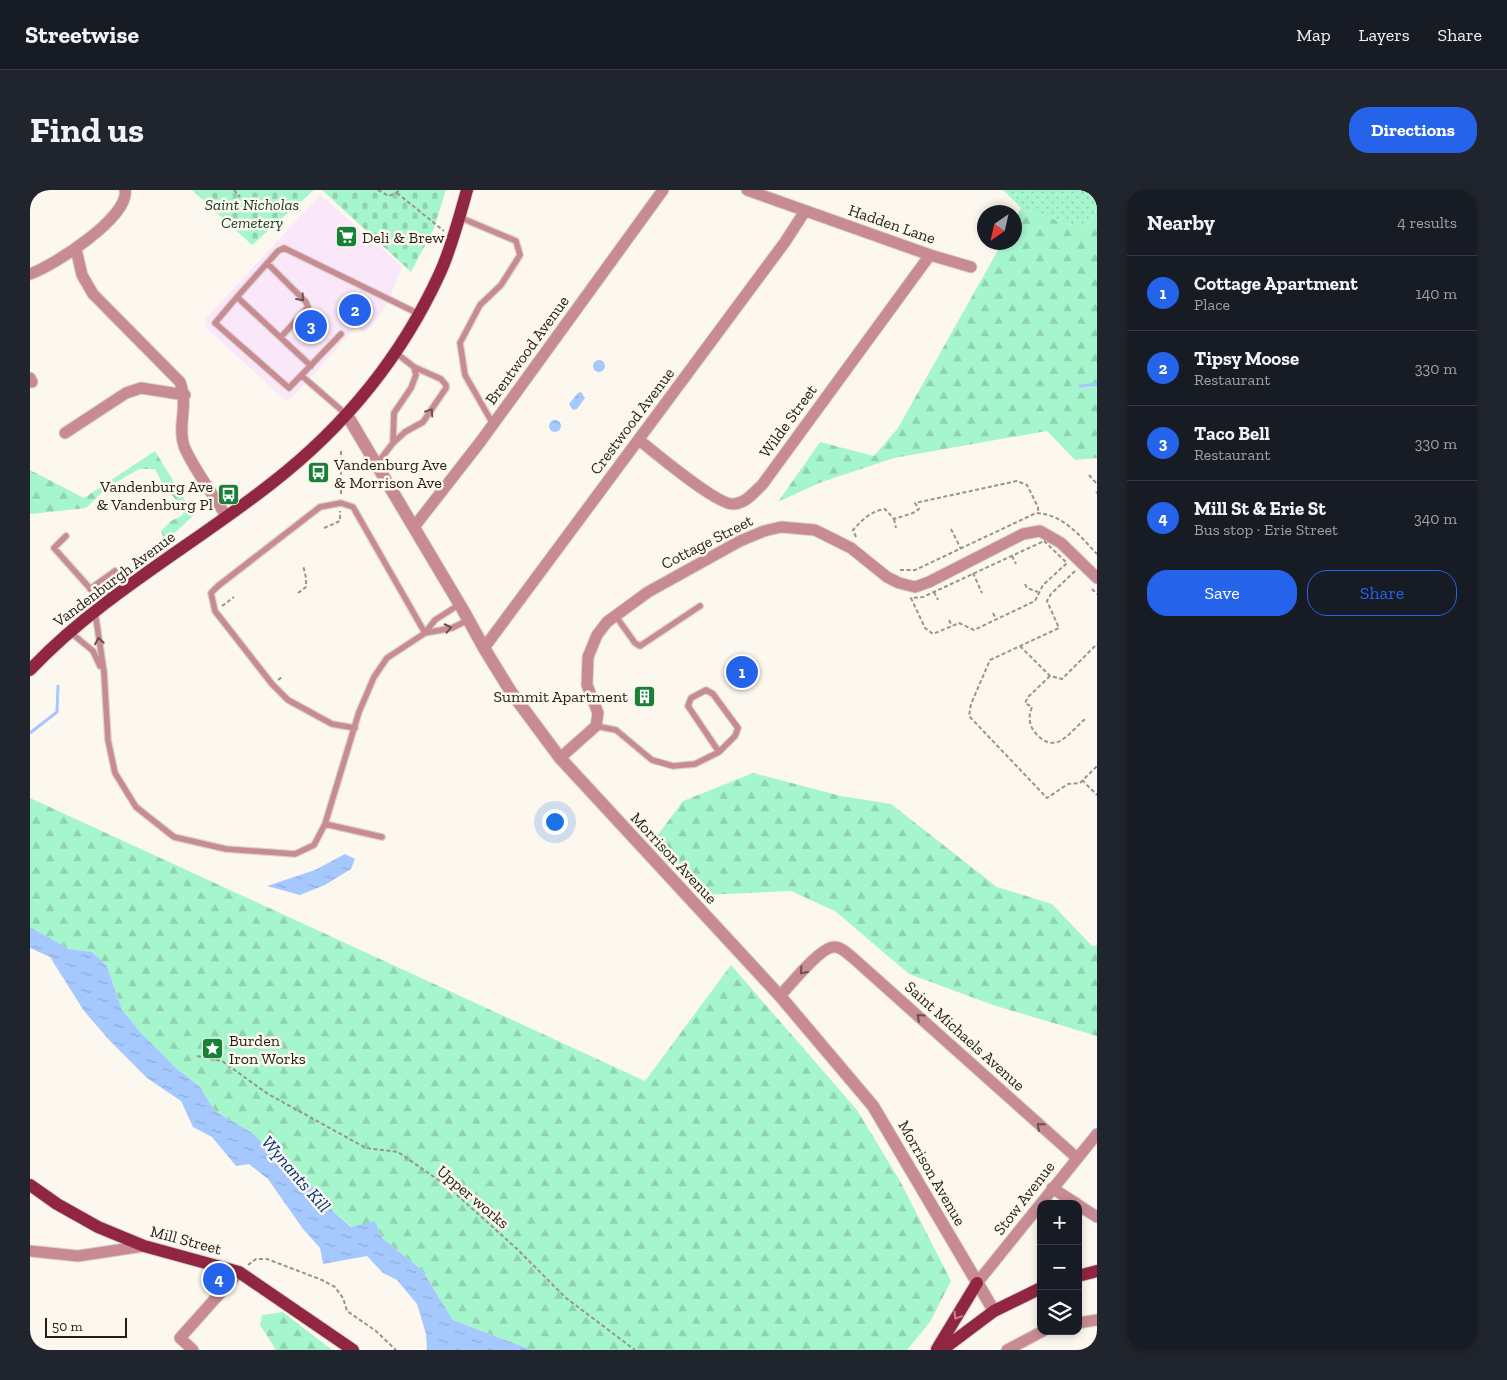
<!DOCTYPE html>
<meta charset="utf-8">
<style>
:root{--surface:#171b24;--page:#20242c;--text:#f1f3f6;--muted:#9ea1a6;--line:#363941;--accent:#2563eb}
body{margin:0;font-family:"Zilla Slab",serif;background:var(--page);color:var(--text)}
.controls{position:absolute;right:15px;bottom:15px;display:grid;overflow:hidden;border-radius:10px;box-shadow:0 2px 8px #0003}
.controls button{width:45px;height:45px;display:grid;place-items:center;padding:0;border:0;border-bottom:1px solid var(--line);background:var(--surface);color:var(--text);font:25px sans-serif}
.compass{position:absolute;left:947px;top:15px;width:45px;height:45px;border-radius:50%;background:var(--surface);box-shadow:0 2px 8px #0003;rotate:214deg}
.scale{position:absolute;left:15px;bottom:12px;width:82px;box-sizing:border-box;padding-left:5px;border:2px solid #231e16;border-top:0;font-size:14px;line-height:18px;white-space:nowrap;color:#231e16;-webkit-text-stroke:4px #fdf8ef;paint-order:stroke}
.you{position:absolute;left:524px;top:631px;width:18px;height:18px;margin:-12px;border:4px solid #fff;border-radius:50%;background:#1a73e8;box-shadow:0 0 0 8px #1a73e833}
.badge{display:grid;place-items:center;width:32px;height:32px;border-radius:50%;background:var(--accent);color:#fff;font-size:16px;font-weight:700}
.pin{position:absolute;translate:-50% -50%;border:2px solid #fff;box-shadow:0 1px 5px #0006}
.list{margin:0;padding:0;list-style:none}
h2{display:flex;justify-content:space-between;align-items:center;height:65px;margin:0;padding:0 20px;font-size:21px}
h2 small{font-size:16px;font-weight:400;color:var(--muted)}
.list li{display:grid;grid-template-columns:32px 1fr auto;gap:15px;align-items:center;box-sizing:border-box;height:75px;padding:0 20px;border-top:1px solid var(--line)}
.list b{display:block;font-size:19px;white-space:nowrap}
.list p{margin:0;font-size:16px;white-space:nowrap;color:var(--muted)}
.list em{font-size:16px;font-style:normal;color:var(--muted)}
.actions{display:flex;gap:10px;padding:15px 20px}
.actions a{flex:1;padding:11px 0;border:1px solid var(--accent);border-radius:20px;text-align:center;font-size:18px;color:var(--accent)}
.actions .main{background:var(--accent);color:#fff}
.icon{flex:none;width:28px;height:28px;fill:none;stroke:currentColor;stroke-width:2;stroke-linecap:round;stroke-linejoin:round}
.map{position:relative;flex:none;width:1067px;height:1160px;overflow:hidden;border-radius:20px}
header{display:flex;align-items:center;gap:30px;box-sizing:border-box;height:70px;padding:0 25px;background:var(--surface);border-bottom:1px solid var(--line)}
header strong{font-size:24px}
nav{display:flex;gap:28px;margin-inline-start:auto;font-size:18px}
.intro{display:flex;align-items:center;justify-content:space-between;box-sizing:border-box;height:120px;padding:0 30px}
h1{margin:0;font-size:35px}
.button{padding:12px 22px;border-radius:20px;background:var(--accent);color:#fff;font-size:18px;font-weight:700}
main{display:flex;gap:30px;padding:0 30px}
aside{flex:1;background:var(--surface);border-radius:20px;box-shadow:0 2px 8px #0003}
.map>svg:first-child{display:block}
.commercial{fill:#fae8fa}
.grass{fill:url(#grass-dots)}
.forest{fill:url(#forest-firs)}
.cemetery{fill:url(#cemetery-stones)}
.water{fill:url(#water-ripples)}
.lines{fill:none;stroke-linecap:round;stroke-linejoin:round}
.stream{stroke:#a5c8fe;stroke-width:3}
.service-casing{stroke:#dad5cc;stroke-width:8}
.minor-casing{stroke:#dad5cc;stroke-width:13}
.tertiary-casing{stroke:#dad5cc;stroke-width:14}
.primary-casing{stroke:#dad5cc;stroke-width:14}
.path{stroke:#99948c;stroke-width:2;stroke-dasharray:4 2.5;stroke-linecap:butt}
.service{stroke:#c88b93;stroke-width:5.5}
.minor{stroke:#c88b93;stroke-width:11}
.tertiary{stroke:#c88b93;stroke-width:12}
.primary{stroke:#912642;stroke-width:12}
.oneway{stroke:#6d4f4e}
.oneway2{stroke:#c28490}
.labels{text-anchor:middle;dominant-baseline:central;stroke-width:5;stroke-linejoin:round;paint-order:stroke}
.park-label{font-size:16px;font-style:italic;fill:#133a28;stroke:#fdf8ef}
.street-label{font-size:16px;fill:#231e16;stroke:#fdf8ef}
.poi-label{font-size:16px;fill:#231e16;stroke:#fdf8ef;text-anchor:start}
.water-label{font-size:18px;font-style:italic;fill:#00337f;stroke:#fdf8ef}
</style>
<header>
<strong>Streetwise</strong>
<nav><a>Map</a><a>Layers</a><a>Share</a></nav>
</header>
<div class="intro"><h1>Find us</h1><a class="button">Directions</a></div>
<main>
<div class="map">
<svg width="1067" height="1160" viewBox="0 0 1067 1160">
<defs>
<pattern id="grass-dots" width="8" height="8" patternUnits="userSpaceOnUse" patternTransform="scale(1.25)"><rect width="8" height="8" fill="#a6f6cd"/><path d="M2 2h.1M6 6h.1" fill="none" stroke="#8fd2af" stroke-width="1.8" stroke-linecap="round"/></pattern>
<pattern id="forest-firs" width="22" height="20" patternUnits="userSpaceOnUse" patternTransform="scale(1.25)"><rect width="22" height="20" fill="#a6f6cd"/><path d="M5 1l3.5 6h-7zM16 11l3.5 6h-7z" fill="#8fd2af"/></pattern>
<pattern id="cemetery-stones" width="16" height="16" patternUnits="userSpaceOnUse" patternTransform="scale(1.25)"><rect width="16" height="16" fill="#a6f6cd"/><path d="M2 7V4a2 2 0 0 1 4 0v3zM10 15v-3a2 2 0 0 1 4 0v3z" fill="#8fd2af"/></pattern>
<pattern id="water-ripples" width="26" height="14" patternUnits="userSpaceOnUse" patternTransform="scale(1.25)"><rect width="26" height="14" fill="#a5c8fe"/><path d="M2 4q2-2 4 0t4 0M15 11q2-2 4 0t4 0" fill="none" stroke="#8eabd9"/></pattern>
</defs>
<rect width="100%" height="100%" fill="#fdf8ef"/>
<path class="commercial" d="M290 5 372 76 358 113 350 125 334 143 326 137 261 209 255 210 176 138 175 129Z"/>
<path class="grass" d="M973 0H1067V19L1055 40 991 18Z"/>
<path class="forest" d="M991 18 1055 40 1067 19V268L1045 270 1017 241 864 268 789 293 748 312 790 252 844 266 868 238 972 53 984 52 985 30Z
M125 261 164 325 138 349 133 347 131 341 141 331 153 325V318L134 296 125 279H109L78 297 56 318 0 324V280L54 308Z
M723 583 811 606 861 614 967 697 1022 714 1062 756 1067 755V846L963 815 879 784 805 721 761 701 674 705 627 646 653 611Z
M0 608 615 891 701 775 827 920 870 991 921 1091 900 1132 877 1160H502L423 1130 392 1080 352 1048 345 1032 322 1037 297 1016 285 998 261 985 224 944 185 921 170 897 145 877 112 844 92 820 77 776 62 762 39 759 0 737Z
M253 1122 302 1160H246L230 1135 232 1125Z"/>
<path class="cemetery" d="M162 0H284L222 55Z
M292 0H416L404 38 381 82Z"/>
<path class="water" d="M563 176a6 6 0 1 1 12 0a6 6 0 1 1-12 0Z
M551 202 555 208 547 219 543 220 539 214 548 203Z
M519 236a6 6 0 1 1 12 0a6 6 0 1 1-12 0Z
M315 664 325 669 321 679 295 695 270 705 237 696 285 680Z
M0 737 39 759 62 762 77 776 92 820 112 844 145 877 170 897 185 921 224 944 261 985 285 998 297 1016 321 1037 345 1031 352 1048 392 1080 423 1130 502 1160H397L396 1144 387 1114 367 1090 353 1083 337 1066 293 1074 290 1058 273 1039 238 989 219 974 206 976 182 947 163 937 151 911 117 888 80 851 54 821 20 767 0 758Z"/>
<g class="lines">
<path class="stream" d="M1050 196 1067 194
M0 543 27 522 28 496"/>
<defs>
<path id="service" d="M429 27 486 51 490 65 471 95 450 115 430 153 435 185 463 234
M237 73 276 112 278 117 251 147
M207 107 185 133 259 198 311 144
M281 176 207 107 248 61 254 58 389 124
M272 186 317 225
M363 253 375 242 393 232 416 198V195L411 189 384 177
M346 275 363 253 364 223 381 198 386 185 384 177 366 163
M36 346 24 358 74 414
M60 399 85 381
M65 422 74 482 78 550 85 583 106 617 144 647 196 659 265 664 284 655 295 634 329 522 344 487 357 468 395 443 405 430 430 414
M585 425 605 453 610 456 670 416
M40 442 63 461 70 476
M395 443 422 438 438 430
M566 536 586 540 622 570 643 576 665 574 689 562 658 516 661 508 676 500 683 504 708 538 705 546 689 562
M325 538 302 534 258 510 242 494 185 421 181 403 188 396 290 317 311 313 323 317 395 443
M295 634 352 647"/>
<path id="minor" d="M717 0 900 65 941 77
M46 59 52 85 63 104 150 192C159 216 147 235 154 256 161 275 185 307 196 326
M0 84C23 76 100 27 95 0
M0 188 2 192
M35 243 96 203 111 198 155 205
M609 250C624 262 688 316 704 314 716 313 723 303 732 295L900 65
M384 337 451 251 633 0
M454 458 755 52 775 21
M530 568 566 536 568 523 557 495 558 467 567 445 577 432 618 402 710 351 734 341 751 337 785 340 821 358 857 387 869 393 885 397 899 392 993 344 1010 341 1031 353 1067 388
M750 806C760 795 792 755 805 757 811 757 817 763 822 767L1047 968
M1022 998 1047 1014
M1048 1015 1067 1027
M0 1061 48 1066 114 1056
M947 1093 1067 944
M1048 1133 1067 1130
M163 1160 150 1148 209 1082
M977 1160 1013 1141"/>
<path id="tertiary" d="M317 225 433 420 454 458 481 502 530 568 750 806 843 916 964 1121"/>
<path id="primary" d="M0 480C70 406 162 356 242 293 314 237 372 166 410 83 421 59 430 25 437 0
M0 995 27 1014 68 1037 114 1056 209 1082 323 1160
M1048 1086 1067 1081
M907 1159 947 1093
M912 1160 964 1121 1011 1098"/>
</defs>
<use href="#service" class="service-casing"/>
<use href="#minor" class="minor-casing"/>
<use href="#tertiary" class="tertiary-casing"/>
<use href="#primary" class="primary-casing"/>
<path class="path" d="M204 0 210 7
M348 0 359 6 371 0
M367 3 414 41
M311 261V304
M1059 285 1067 294
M1066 303 1067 302
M864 329 866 338
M294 338 310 331V321
M921 339 931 359
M826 347 823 340C832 330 841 321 855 319L864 329 883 323 889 319 885 313 987 291 997 295 1008 317V323
M1014 351 1037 373 1013 395 1005 411 944 440 929 433 903 444 895 438 881 408 893 407Z
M982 366 986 374
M870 380H885L1006 323C1033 324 1050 346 1067 364
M1045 381 1021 404 1017 411 1029 438 960 470 941 514 939 526 1017 608 1038 594 1050 593 1067 576
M943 383 952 403
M995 394 997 398 1008 402
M1062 399 1067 404
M904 402 908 410
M268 403 276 397V388L273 375
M192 416 204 407
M963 423 966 429
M919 430 922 436
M990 456 1020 486 1032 489 1067 454
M1020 486 998 507 995 513 1002 517C1000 522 999 527 1000 532 1002 544 1018 558 1030 551 1039 546 1047 536 1055 529
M248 490 252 487
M1052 590 1067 605
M167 866 192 871 238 904 336 958 368 962 417 996 486 1058 536 1108 605 1160
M218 1075 226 1069H237L292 1090 305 1097 313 1108 317 1121 346 1141 366 1160"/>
<use href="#service" class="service"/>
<use href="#minor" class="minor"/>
<use href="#tertiary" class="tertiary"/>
<use href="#primary" class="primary"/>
</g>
<defs><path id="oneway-chevron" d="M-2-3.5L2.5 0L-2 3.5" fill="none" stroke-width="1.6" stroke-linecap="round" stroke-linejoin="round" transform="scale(1.25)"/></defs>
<g class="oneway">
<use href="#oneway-chevron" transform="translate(271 108) rotate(48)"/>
<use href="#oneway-chevron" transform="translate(400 222) rotate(-56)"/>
<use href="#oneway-chevron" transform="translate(418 438) rotate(-12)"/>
<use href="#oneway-chevron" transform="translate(69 451) rotate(-99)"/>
<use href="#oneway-chevron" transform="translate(773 781) rotate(132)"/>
<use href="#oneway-chevron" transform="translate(890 827) rotate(-138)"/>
<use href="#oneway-chevron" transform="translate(1010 936) rotate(-138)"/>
</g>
<use class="oneway2" href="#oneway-chevron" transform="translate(927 1126) rotate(121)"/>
<defs>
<symbol id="supermarket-square" viewBox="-11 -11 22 22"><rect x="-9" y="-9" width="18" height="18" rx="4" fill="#198136" stroke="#fdf8ef"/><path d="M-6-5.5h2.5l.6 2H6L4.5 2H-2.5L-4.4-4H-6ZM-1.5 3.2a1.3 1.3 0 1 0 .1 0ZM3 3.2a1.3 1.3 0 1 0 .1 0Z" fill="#fff"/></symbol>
<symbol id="bus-square" viewBox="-11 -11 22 22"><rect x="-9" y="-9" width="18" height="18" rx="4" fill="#198136" stroke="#fdf8ef"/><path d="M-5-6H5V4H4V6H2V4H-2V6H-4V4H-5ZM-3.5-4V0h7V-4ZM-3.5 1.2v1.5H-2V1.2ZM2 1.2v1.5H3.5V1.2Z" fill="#fff"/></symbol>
<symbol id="building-square" viewBox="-11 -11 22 22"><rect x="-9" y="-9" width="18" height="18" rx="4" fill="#198136" stroke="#fdf8ef"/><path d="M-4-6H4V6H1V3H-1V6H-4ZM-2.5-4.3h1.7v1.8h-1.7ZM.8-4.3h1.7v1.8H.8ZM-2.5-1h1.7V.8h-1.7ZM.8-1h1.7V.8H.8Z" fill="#fff"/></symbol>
<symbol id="sight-square" viewBox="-11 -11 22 22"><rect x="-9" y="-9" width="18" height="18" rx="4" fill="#198136" stroke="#fdf8ef"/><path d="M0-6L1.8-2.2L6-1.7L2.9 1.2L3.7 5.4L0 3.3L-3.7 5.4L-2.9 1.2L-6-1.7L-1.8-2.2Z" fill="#fff"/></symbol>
</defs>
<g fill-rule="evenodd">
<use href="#supermarket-square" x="304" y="34" width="25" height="25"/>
<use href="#bus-square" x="276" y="270" width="25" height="25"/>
<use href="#bus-square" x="186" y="292" width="25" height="25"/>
<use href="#building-square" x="602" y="494" width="25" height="25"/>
<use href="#sight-square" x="170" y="846" width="25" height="25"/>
</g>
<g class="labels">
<g class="park-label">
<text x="222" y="14">Saint Nicholas<tspan x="222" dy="18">Cemetery</tspan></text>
</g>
<g class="street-label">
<text transform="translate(862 34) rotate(19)">Hadden Lane</text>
<text transform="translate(497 160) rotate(-54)">Brentwood Avenue</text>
<text transform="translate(602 231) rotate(-53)">Crestwood Avenue</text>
<text transform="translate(758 231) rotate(-54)">Wilde Street</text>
<text transform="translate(677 352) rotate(-27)">Cottage Street</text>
<text transform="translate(84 389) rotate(-37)">Vandenburgh Avenue</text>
<text transform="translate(644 668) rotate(47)">Morrison Avenue</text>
<text transform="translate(935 846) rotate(42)">Saint Michaels Avenue</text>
<text transform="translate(902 983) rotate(60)">Morrison Avenue</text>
<text transform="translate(443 1007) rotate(40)">Upper works</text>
<text transform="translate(994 1008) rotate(-52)">Stow Avenue</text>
<text transform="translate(156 1050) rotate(15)">Mill Street</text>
</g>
<g class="poi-label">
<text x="332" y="47">Deli &amp; Brew</text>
<text x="304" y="274">Vandenburg Ave<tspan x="304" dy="18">&amp; Morrison Ave</tspan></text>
<text x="183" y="296" text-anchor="end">Vandenburg Ave<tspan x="183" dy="18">&amp; Vandenburg Pl</tspan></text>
<text x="598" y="506" text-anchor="end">Summit Apartment</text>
<text x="199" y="850">Burden<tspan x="199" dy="18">Iron Works</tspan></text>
</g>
<g class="water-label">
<text transform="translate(266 984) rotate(49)">Wynants Kill</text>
</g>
</g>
</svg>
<div class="controls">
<button>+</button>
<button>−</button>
<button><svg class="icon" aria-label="layers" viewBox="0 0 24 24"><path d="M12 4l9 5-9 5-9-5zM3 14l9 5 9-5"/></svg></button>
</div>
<svg class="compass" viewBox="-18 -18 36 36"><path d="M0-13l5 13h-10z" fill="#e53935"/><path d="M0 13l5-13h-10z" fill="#9ea1a6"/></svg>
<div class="scale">50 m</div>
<div class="you"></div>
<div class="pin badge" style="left:712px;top:482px">1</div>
<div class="pin badge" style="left:325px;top:120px">2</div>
<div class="pin badge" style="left:281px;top:136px">3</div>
<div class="pin badge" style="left:189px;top:1089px">4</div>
</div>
<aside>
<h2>Nearby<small>4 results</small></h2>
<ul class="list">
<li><span class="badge">1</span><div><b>Cottage Apartment</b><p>Place</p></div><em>140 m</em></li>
<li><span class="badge">2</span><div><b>Tipsy Moose</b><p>Restaurant</p></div><em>330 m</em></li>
<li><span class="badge">3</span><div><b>Taco Bell</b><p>Restaurant</p></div><em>330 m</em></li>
<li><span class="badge">4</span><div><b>Mill St &amp; Erie St</b><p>Bus stop · Erie Street</p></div><em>340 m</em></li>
</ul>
<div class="actions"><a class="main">Save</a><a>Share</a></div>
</aside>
</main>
